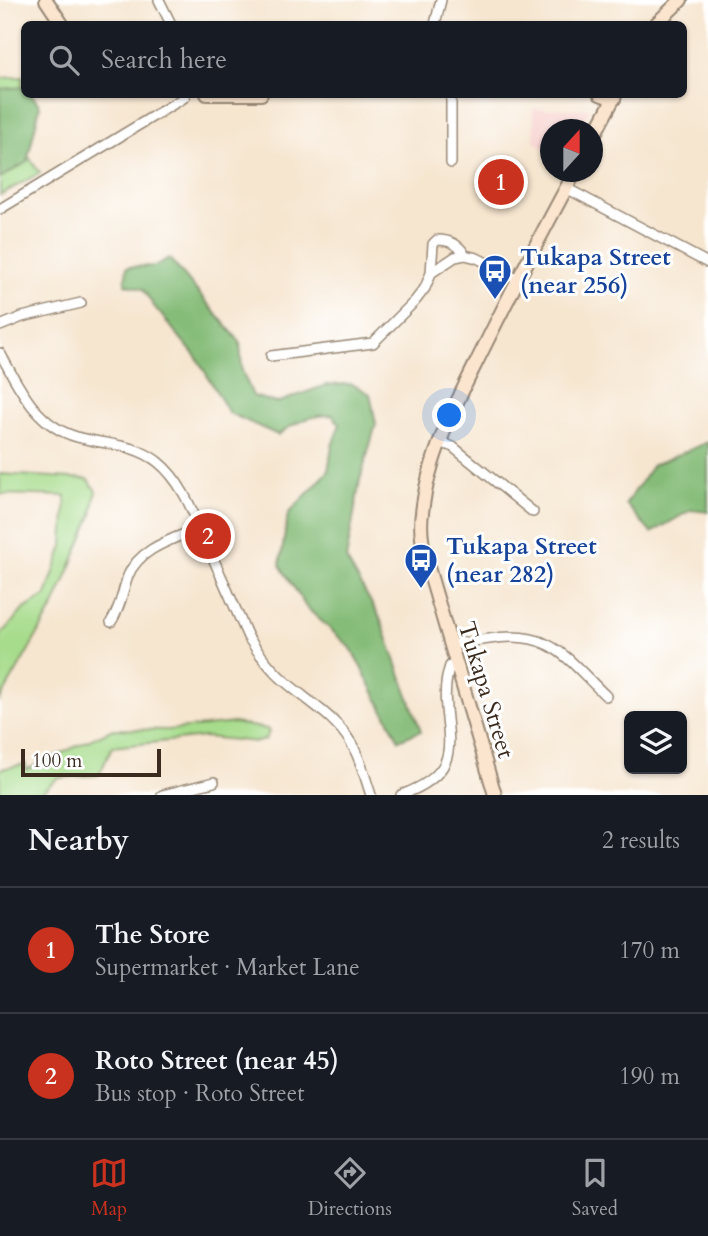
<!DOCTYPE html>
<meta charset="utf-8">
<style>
:root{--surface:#171b24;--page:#242831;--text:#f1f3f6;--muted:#9ea1a6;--line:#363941;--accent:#c8321e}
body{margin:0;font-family:Cardo,serif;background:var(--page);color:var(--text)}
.controls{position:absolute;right:21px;bottom:21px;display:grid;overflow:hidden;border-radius:10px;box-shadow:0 2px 5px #0004}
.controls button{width:63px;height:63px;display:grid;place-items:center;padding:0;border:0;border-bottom:2px solid var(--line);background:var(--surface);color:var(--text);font:35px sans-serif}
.compass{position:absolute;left:540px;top:119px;width:63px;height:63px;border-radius:50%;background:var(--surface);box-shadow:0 2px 5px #0004;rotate:21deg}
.scale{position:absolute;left:21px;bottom:18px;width:140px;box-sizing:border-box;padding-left:7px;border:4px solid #3b2a1e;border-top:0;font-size:19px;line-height:24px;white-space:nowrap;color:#3b2a1e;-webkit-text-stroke:5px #fff;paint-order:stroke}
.you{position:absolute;left:450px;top:416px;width:24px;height:24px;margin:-18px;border:5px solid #fff;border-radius:50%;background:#1a73e8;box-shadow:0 0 0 10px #1a73e833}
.badge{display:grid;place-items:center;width:46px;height:46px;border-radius:50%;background:var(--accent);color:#fff;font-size:23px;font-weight:700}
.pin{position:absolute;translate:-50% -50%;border:4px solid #fff;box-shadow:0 2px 7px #0006}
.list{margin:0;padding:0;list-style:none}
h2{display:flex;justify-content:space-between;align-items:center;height:91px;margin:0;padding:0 28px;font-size:30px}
h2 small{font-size:23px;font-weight:400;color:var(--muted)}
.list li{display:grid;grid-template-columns:46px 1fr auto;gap:21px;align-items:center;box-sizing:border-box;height:126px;padding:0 28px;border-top:2px solid var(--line)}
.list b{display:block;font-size:26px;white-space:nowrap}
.list p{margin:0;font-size:23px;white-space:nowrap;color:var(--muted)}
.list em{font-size:23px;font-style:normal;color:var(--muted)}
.icon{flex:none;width:38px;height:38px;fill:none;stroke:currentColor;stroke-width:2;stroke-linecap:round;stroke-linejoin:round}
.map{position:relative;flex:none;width:708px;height:795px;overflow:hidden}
.search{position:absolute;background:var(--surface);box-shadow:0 2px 5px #0004;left:21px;right:21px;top:21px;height:77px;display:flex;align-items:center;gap:18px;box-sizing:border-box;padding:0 24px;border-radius:10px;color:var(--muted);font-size:26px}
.sheet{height:343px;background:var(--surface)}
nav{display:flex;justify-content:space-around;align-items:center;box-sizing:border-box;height:98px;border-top:2px solid var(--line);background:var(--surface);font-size:19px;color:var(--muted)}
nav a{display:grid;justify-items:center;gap:4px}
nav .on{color:var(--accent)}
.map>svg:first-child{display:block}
.built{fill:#f7d0cd}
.green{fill:#a7dc8c;stroke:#718355;stroke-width:2}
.forest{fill:#85bc78;stroke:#60734b;stroke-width:2}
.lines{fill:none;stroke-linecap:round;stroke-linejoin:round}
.street-casing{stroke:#988876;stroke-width:12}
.secondary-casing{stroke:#988876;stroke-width:16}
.street{stroke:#fff;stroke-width:9}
.secondary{stroke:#fbe5cf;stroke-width:12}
.labels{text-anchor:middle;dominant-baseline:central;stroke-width:6;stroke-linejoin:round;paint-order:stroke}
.transit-label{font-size:24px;font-weight:bold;fill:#164399;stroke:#fff;text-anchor:start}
.street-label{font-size:24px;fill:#3b2a1e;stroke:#fff}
</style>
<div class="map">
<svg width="708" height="795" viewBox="0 0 708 795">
<rect width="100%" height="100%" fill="#fff"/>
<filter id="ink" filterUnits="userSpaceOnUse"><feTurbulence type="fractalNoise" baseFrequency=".0143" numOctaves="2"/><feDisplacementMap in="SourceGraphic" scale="14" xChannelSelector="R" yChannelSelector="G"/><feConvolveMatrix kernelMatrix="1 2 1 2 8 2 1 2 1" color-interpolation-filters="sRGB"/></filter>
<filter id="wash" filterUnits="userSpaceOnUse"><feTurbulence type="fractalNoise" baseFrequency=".00686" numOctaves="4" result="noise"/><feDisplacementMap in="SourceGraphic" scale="28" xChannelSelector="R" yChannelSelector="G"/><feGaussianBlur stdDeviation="1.57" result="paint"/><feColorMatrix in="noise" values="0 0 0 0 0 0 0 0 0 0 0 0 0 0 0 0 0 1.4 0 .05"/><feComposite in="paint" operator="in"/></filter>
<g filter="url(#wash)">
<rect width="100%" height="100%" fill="#f6e5cf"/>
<path class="built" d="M533 109H590L578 129 550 130V152L534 142Z"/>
<path class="green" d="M23 77 16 139 40 173 0 195V78Z
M0 474 88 479 96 491 92 515 55 604 0 700V636L23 610 46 595 63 546 66 496 0 494Z
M234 723 267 729 269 732 265 740 257 742 205 737 112 747 99 775 58 778 38 795H0V769L26 764V770L113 729 168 730Z"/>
<path class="forest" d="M24 87V94L32 95 40 106 27 162 0 178V89Z
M169 258 240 342 242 371 253 396 277 403 326 385 352 384 370 394 376 424 360 480 346 559 380 618 421 731 399 740 351 648 306 607 280 565 288 514 328 472 332 446 340 424 332 415C311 415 295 422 278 435L229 413 197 358 153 305 143 289 125 284 127 267 155 266Z
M708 442V512L691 510 651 533 626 504 653 465Z"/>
</g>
<g filter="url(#ink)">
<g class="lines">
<defs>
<path id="street" d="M159 0 171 24
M435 24 441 0
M451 163V94
M566 188 708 263
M0 209 185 97 184 94
M431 273 433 244 437 240C450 240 459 244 465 255
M0 326 22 317 81 303
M0 353C19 387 36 426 77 437 105 445 134 443 158 462 185 484 195 519 209 549 222 578 235 608 248 637 257 651 267 664 279 676 303 699 334 714 351 743 361 759 365 778 371 795
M271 356 373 343 415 301 425 288 431 273 455 257 465 255 477 258 518 279
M440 442 453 447 533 512
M111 622C121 607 122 593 128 576 139 548 174 539 199 528
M451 646C463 642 476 641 489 639 551 629 565 657 606 696
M162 795 214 782
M401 795C482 766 431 722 450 666L456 665"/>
<path id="secondary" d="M46 0 62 24
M656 24 681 0
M207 94H261
M600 94 614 99
M592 139 616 94
M495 795 429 571C424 552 419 533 422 513 428 456 456 403 481 353 511 292 543 231 575 172"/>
</defs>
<use href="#street" class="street-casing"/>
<use href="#secondary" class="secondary-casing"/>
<use href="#street" class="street"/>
<use href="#secondary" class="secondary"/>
</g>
</g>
<defs>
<symbol id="bus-pin" viewBox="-11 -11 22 30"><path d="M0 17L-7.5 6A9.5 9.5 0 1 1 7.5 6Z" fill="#1a4fb4" stroke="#fff"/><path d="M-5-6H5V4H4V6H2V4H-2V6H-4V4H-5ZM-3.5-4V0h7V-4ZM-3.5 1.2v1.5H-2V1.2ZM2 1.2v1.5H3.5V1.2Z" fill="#fff"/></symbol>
</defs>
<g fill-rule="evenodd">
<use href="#bus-pin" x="476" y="252" width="38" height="52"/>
<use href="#bus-pin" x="402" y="541" width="38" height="52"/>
</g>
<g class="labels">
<g class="transit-label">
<text x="520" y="257">Tukapa Street<tspan x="520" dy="28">(near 256)</tspan></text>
<text x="446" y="546">Tukapa Street<tspan x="446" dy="28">(near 282)</tspan></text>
</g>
<g class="street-label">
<text transform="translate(486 690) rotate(73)">Tukapa Street</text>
</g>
</g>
</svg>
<div class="controls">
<button><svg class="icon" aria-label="layers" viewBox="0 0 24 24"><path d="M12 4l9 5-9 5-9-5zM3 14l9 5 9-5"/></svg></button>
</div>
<svg class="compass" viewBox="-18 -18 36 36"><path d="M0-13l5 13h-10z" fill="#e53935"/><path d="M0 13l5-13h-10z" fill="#9ea1a6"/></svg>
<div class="scale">100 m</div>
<div class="you"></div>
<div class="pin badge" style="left:501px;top:182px">1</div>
<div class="pin badge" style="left:208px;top:536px">2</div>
<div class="search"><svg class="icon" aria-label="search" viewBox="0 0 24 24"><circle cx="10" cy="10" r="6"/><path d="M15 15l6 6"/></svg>Search here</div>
</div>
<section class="sheet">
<h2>Nearby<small>2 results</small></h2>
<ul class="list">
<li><span class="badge">1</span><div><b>The Store</b><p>Supermarket · Market Lane</p></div><em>170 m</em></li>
<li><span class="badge">2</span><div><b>Roto Street (near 45)</b><p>Bus stop · Roto Street</p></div><em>190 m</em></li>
</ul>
</section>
<nav>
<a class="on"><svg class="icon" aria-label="map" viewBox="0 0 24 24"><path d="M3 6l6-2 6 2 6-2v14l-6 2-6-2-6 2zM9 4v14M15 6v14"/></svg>Map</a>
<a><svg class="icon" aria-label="directions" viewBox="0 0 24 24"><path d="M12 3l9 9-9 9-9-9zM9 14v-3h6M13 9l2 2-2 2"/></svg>Directions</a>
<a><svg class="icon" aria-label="saved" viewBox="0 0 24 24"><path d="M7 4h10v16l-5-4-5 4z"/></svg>Saved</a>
</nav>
